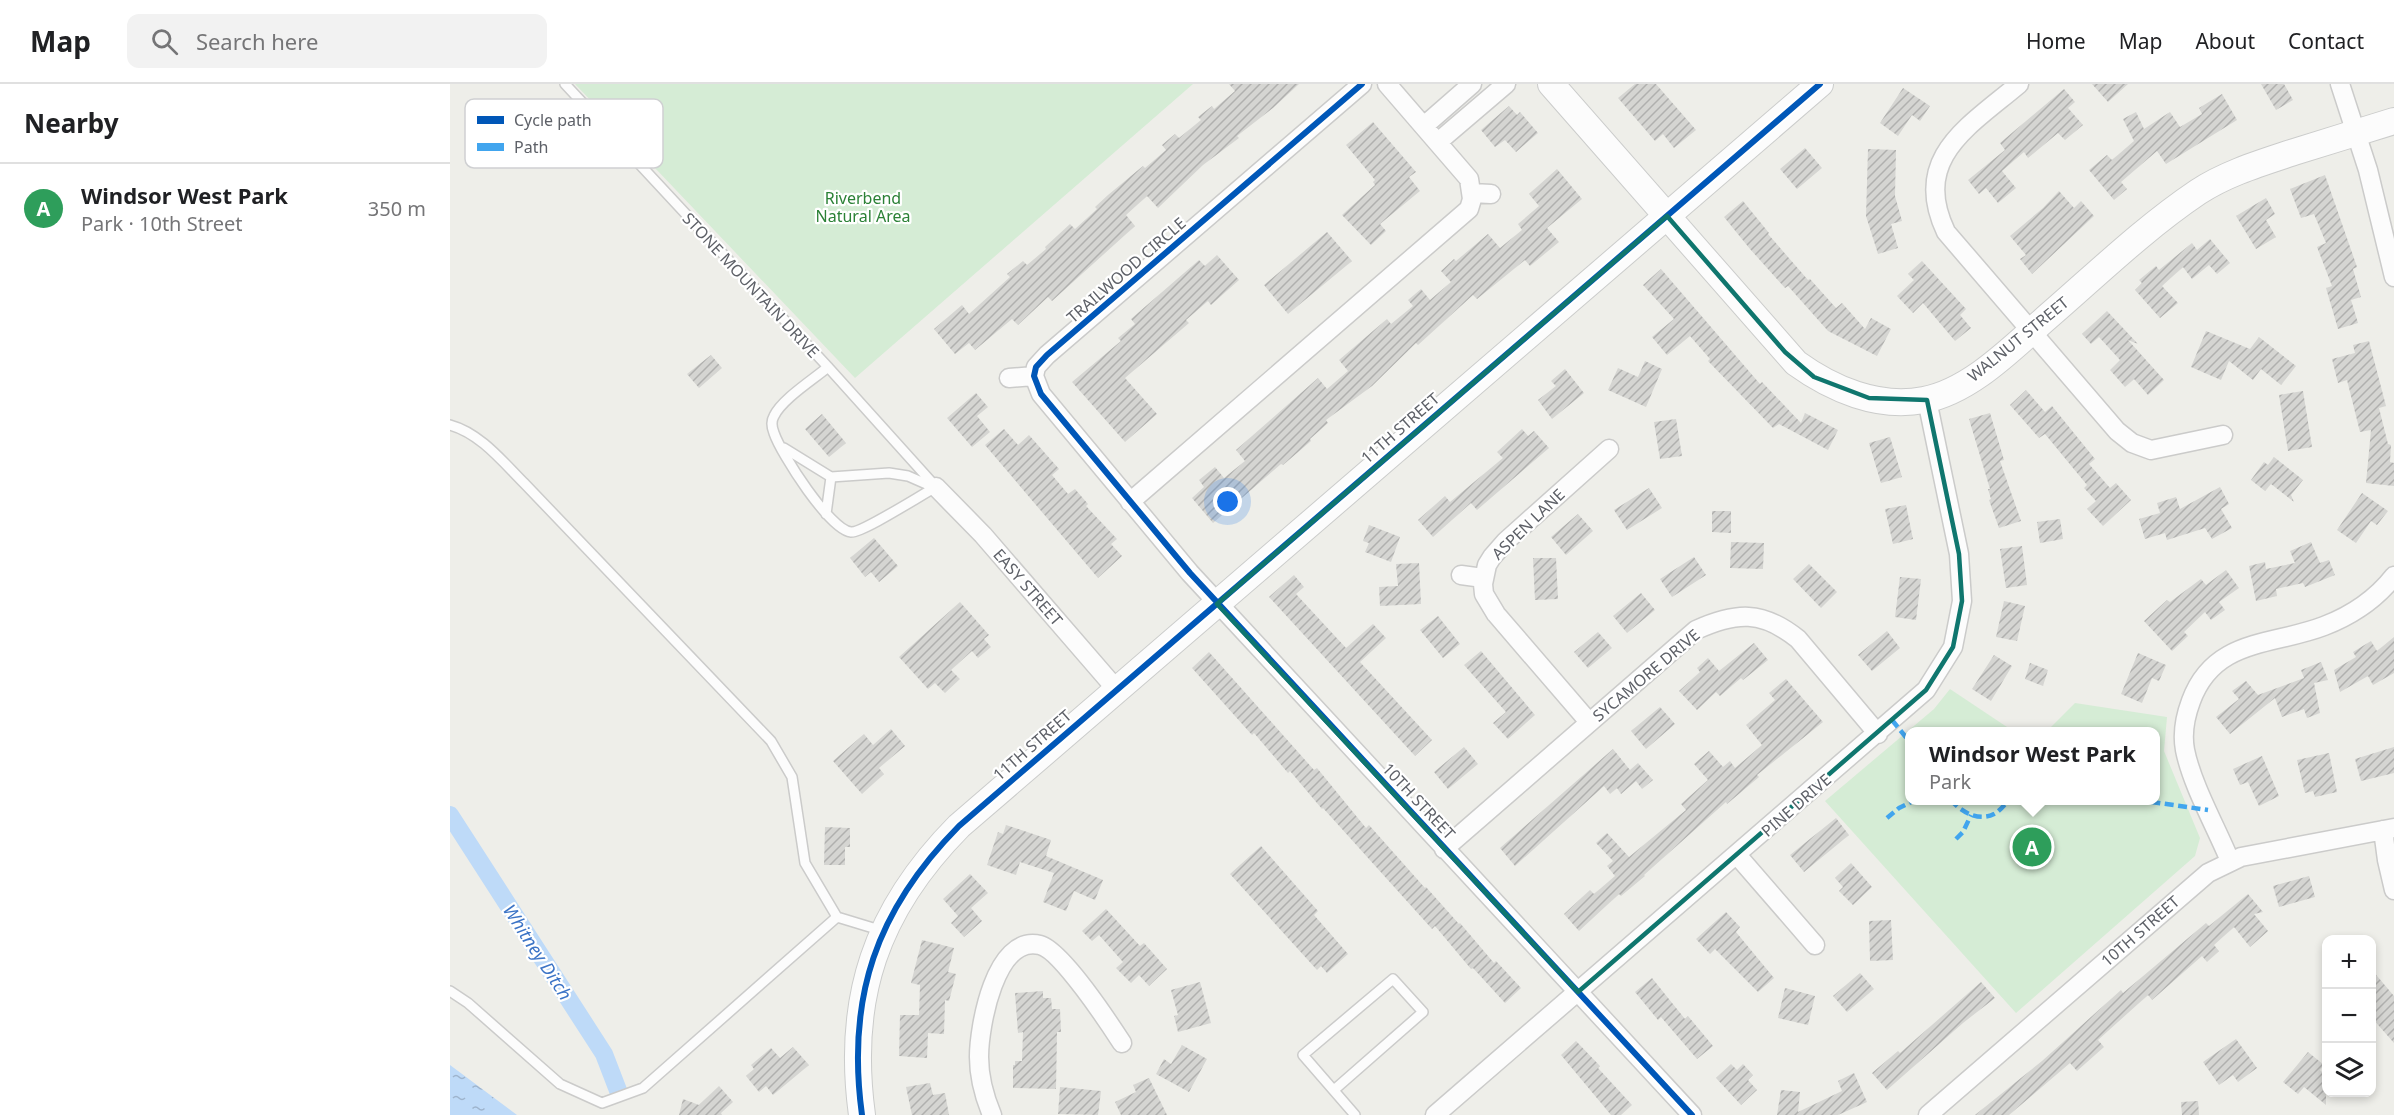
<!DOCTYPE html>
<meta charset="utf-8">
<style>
:root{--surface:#fff;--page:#f2f2f2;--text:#202124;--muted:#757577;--line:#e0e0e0;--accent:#111827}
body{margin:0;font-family:"Noto Sans",sans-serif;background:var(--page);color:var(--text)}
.controls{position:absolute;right:18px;bottom:18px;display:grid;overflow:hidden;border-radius:12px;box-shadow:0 3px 9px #0003}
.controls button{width:54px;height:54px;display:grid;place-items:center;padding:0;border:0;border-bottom:2px solid var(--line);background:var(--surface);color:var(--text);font:30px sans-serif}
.you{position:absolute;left:778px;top:418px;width:21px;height:21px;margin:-15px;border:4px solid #fff;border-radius:50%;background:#1a73e8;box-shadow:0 0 0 9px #1a73e833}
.badge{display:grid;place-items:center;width:39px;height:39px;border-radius:50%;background:var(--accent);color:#fff;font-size:20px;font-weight:700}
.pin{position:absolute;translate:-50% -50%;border:3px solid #fff;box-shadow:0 2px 6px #0006}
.popup{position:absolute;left:1455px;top:643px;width:255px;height:78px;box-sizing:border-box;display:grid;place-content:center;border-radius:12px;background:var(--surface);filter:drop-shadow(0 2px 4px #0005);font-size:20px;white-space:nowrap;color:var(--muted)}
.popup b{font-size:22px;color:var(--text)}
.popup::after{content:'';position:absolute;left:50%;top:100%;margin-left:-12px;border:12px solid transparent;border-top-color:var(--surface)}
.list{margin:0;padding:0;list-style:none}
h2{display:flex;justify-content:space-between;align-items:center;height:78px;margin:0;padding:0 24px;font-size:26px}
h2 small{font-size:20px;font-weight:400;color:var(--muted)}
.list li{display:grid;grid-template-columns:39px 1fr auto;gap:18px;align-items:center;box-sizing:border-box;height:90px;padding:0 24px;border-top:2px solid var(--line)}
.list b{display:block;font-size:22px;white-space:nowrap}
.list p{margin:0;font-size:20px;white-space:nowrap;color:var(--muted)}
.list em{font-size:20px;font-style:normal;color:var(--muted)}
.icon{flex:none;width:33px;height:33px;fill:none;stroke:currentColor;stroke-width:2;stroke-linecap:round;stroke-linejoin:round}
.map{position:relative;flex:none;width:1944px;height:1031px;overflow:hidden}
header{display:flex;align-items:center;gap:36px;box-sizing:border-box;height:84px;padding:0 30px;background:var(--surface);border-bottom:2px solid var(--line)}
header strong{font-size:28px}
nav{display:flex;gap:33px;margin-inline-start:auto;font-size:21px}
.search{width:420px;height:54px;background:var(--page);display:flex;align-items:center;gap:15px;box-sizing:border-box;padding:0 21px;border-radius:12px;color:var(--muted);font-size:22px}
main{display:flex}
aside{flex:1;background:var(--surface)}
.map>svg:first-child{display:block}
.park{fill:#d5ecd5}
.water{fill:url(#water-ripples)}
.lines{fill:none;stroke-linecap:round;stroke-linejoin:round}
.canal{stroke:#bedaf8;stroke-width:18}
.building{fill:url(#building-hatch)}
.lane-casing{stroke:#cbcbca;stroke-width:12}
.street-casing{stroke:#cbcbca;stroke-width:21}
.secondary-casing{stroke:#cbcccb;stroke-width:28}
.lane{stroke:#fcfcfc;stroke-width:9}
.street{stroke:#fcfcfc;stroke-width:18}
.secondary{stroke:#fcfcfc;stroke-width:26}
.quiet{stroke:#41a5ee;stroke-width:4.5;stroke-dasharray:9 4.5;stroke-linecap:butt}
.cycleway-casing{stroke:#fff;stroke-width:10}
.cycleway{stroke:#0057b8;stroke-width:6}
.marked{fill:none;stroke:#0f766e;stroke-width:4.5;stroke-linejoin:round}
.labels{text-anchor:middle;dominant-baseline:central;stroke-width:4.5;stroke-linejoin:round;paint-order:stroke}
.park-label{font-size:16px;fill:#2b8136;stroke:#fff}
.street-label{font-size:16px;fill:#5e6168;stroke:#fff}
.water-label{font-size:18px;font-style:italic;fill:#3c74c6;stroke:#fff}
.key{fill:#fff;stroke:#cfd0d2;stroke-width:1.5}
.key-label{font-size:16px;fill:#5e6168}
</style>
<header>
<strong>Map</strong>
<div class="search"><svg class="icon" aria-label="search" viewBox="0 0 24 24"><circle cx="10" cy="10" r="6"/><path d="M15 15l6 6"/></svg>Search here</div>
<nav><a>Home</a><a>Map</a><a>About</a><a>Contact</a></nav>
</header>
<main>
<aside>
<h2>Nearby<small></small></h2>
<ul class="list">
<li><span class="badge" style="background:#2e9e5b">A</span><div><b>Windsor West Park</b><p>Park · 10th Street</p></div><em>350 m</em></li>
</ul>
</aside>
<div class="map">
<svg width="1944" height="1031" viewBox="0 0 1944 1031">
<defs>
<pattern id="water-ripples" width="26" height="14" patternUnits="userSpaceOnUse" patternTransform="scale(1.5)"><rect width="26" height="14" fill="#bedaf8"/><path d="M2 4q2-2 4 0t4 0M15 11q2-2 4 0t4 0" fill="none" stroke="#9eb4cd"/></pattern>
<pattern id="building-hatch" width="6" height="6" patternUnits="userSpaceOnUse" patternTransform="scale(1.5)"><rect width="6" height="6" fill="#d5d5d2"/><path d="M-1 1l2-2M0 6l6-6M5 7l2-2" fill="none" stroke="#b0b0ae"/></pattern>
</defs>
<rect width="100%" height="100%" fill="#eeeee9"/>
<path class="park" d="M125 0H743L405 294Z
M1500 605 1563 647 1459 648V716H1705V648L1597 647 1625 619 1717 633 1714 667 1750 754 1745 772 1566 929 1375 717 1484 625Z"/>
<path class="water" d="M0 981 67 1031H0Z"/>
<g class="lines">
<path class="canal" d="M0 731 154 970 169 1009"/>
</g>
<path class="building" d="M779 0H849L823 24 787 52 789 54 753 81 708 124 697 112 676 131 685 142 602 217 598 213 568 241 562 235 525 266 519 259 505 270 484 245 512 221 519 230 560 193 557 190 573 177 577 181 596 165 595 163 620 140 625 145 647 125 645 123 658 111 693 82 695 84 716 66 712 61 725 50 729 54 751 36 748 33 762 22 764 25 785 7Z
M1185 0H1206L1246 46 1224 64 1213 50 1205 57 1168 14Z
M1642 0H1678L1658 18Z
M1811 0H1834L1843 16 1826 26Z
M1453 4 1480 22 1470 37 1462 31 1448 52 1430 39Z
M1614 5 1625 18 1618 24 1633 41 1615 56 1608 49 1578 74 1574 68 1552 87 1566 104 1548 119 1536 104 1529 110 1518 96 1555 66 1550 59Z
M1772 10 1787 36 1716 80 1707 67 1671 98 1677 105 1664 116 1639 86 1657 71 1662 76 1684 57 1673 35 1686 28 1694 45 1720 28 1730 43 1752 30 1749 24Z
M1059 22 1067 31 1070 28 1088 49 1066 68 1055 56 1045 63 1031 46Z
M923 38 966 88 959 93 970 107 930 140 936 147 921 161 892 131 925 101 923 98 925 96 896 61Z
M1355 64 1372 84 1347 105 1330 85Z
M1418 65 1446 66 1445 112 1452 137 1441 140 1448 164 1428 170 1416 132Z
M1107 85 1132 115 1097 144 1109 158 1080 182 1075 176 1027 215 1023 211 968 261 966 259 922 302 876 336 878 339 860 355 861 357 833 381 831 380 763 439 742 414 754 403 749 396 765 383 774 394 795 377 786 366 868 294 877 305 898 287 889 276 937 235 941 240 963 222 958 216 971 205 980 216 1001 198 991 187 1004 175 1006 177 1038 150 1050 164 1072 146 1068 140 1089 122 1079 110Z
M1875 91 1907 183 1903 185 1911 213 1901 216 1908 239 1888 245 1876 204 1882 202 1867 163 1876 159 1864 130 1851 134 1840 105Z
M1609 107 1624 124 1631 117 1644 132 1582 190 1570 175 1576 171 1560 152 1593 124Z
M1816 114 1825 130 1816 136 1826 153 1806 165 1786 132Z
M1293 117 1319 149 1318 150 1358 196 1360 195 1386 224 1392 219 1415 245 1421 234 1441 245 1427 272 1378 247 1338 202 1335 204 1300 165 1274 133Z
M877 148 902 177 838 230 814 201Z
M1760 155 1780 179 1767 190 1759 181 1742 195 1733 183 1712 202 1728 219 1710 234 1685 206 1692 199 1689 196 1706 182 1709 186 1742 159 1747 166Z
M767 171 789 196 761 221 758 217 736 236 739 239 675 294 707 330 675 358 622 298 671 257 668 254 685 240 681 235 749 176 755 182Z
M1472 177 1516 225 1510 231 1521 244 1505 257 1473 219 1463 229 1447 212 1464 196 1458 190Z
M1211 185 1310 300 1312 298 1351 339 1355 329 1388 346 1378 366 1329 340 1323 344 1258 277 1260 275 1240 252 1217 271 1202 253 1224 235 1193 201Z
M1657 227 1688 260 1678 256 1714 296 1698 311 1684 295 1675 303 1660 286 1670 276 1649 253 1641 260 1632 250Z
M1756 247 1800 265 1809 253 1846 282 1831 301 1811 285 1803 296 1779 277 1771 296 1741 283Z
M1919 257 1936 322 1929 324 1938 360 1941 361 1940 378 1944 379V402L1916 399 1921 346 1910 348 1897 296 1888 299 1882 275 1905 269 1903 261Z
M261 271 272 284 249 304 237 290Z
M1195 277 1212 285 1196 323 1158 306 1168 284 1188 293Z
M1115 285 1134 309 1102 335 1088 316 1106 302 1101 297Z
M1576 306 1595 328 1602 322 1645 375 1639 380 1660 404 1666 399 1681 416 1653 442 1637 425 1646 417 1634 404 1637 401 1595 350 1589 354 1560 321Z
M1853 307 1862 363 1838 367 1829 311Z
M526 309 538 323 527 332 540 348 522 363 497 334Z
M1540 329 1554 376 1550 377 1571 437 1549 444 1539 416 1541 415 1538 405H1540L1519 335Z
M372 330 396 359 379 373 355 345Z
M1226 335 1232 372 1210 375 1204 338Z
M554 345 568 361 579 351 609 385 602 391 618 410 625 405 638 420 636 422 667 455 661 460 672 472 648 494 535 361Z
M1072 345 1078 352 1084 347 1099 364 1027 426 1021 419 983 453 968 436 995 412 1000 418 1053 374 1047 368Z
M1440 353 1452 393 1431 399 1419 359Z
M1824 373 1853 396 1841 411 1844 418 1821 400 1815 407 1801 396 1814 378 1818 381Z
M1770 403 1779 420 1771 425 1782 444 1762 455 1755 444 1717 456 1715 449 1695 455 1689 435 1710 429 1707 419 1726 413 1730 425Z
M1199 404 1212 424 1177 446 1164 426Z
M1912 409 1938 427 1927 441 1921 437 1906 459 1887 446Z
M1456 421 1463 455 1443 460 1435 425Z
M1262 427H1281V449L1262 448Z
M1128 430 1143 447 1116 471 1101 453Z
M1610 435 1613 455 1590 459 1587 438Z
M919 441 950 453 941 478 915 468 919 459 913 457Z
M424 454 448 482 429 498 421 488 415 493 400 474Z
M1281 458 1314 459 1313 485 1280 484Z
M1861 458 1870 479 1879 476 1885 491 1855 503 1853 499 1826 505 1827 512 1806 517 1799 482 1815 478 1816 485 1845 479 1840 467Z
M1572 462 1577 501 1556 504 1550 465Z
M1244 473 1256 491 1222 513 1210 495Z
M1083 474H1106L1108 515 1085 516Z
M969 479 971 520 930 522 929 503 948 502 946 480Z
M1359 480 1387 508 1371 524 1343 495Z
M1776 486 1789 504 1769 518 1775 526 1761 536 1755 528 1734 548 1738 552 1722 567 1694 537 1717 516 1720 518 1751 495 1756 501Z
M844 491 854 503 846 510 896 564 923 540 936 554 910 578 982 656 965 672 819 513Z
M1450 493 1471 495 1466 536 1445 533Z
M1191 509 1205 526 1177 549 1163 532Z
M1554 517 1575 522 1567 557 1546 553Z
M510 518 539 551 534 555 541 563 528 574 522 567 501 586 510 595 495 609 485 599 478 605 449 573Z
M988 532 1010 560 993 574 970 546Z
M1437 547 1450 564 1422 587 1408 571Z
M1148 548 1162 564 1138 584 1124 568Z
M1944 553V589L1923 601 1918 592 1890 608 1884 586 1906 573 1903 568 1921 557 1927 567Z
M1304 559 1318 576 1293 596 1291 594 1270 612 1266 608 1247 626 1229 607 1250 588 1247 584 1258 574 1269 587Z
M1031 567 1085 631 1058 655 1043 639 1056 628 1014 581Z
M759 568 864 686 867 684 916 744 919 741 975 804 976 803 1009 840 1010 839 1044 879 1046 877 1071 904 1055 919 1023 884 1021 885 985 842 982 845 873 724 872 725 840 687 838 689 804 649 802 651 742 584Z
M1688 569 1716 581 1709 597 1702 594 1692 619 1671 610Z
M1544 571 1562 582 1541 617 1522 605Z
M1871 578 1878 596 1864 599 1870 629 1857 634 1854 625 1832 633 1825 614 1780 650 1766 633 1789 615 1782 607 1796 597 1808 611 1854 594 1851 586Z
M1580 579 1598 586 1593 602 1575 595Z
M1336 595 1373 638 1307 691 1309 693 1277 720 1276 718 1194 791 1195 792 1171 812 1169 810 1129 847 1114 830 1140 806 1144 810 1165 792 1157 782 1163 777 1146 759 1157 749 1179 773 1236 726 1231 720 1258 696 1244 680 1259 667 1273 683 1280 677 1285 684 1298 673 1312 661 1296 641 1325 616 1319 609Z
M1210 623 1225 640 1196 665 1181 647Z
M441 645 455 662 429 684 434 690 412 710 383 677 414 650 423 661Z
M1014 663 1028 680 998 705 984 688Z
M1944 663V689L1911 697 1905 675Z
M1163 665 1180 686 1188 679 1203 696 1192 705 1186 697 1171 710 1167 704 1160 710 1154 702 1065 782 1050 764Z
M1879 669 1887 708 1865 713 1863 707 1855 709 1847 676Z
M1812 672 1829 712 1809 722 1798 698 1790 701 1783 685Z
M1386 734 1399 751 1354 788 1340 771Z
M556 741 601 756 596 772 653 796 645 816 624 807 616 827 593 818 604 789 570 778 566 791 537 781 548 748 553 750Z
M375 743 400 744V763H395V781H374Z
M811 762 868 827 864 831 898 870 877 889 871 882 867 886 780 790Z
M1401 779 1422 803 1403 821 1389 807 1393 803 1385 794Z
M520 790 538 809 521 824 532 837 514 853 501 839 508 832 493 815Z
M1859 792 1865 813 1829 823 1823 802Z
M1798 810 1813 828 1804 830 1818 847 1800 863 1784 843 1764 861 1769 867 1757 878 1752 872 1702 916 1698 911 1648 956 1654 963 1627 987 1620 979 1559 1031H1525L1592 977 1671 906 1673 909 1756 839 1759 842Z
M656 825 690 862 694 859 717 885 699 902 689 891 681 899 666 884 673 878 649 851 642 857 632 847Z
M1276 828 1290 843 1286 848 1324 894 1308 908 1265 865 1260 870 1246 855Z
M1441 836 1443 876 1420 877 1419 837Z
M472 856 504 864 498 888 506 890 499 917 495 916 494 950 478 949 477 974 449 972 450 931H469L470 901 461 899Z
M1922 886 1944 912V959L1922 934Z
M1410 889 1424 905 1397 928 1383 912Z
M1202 894 1235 935 1238 932 1263 962 1247 975 1211 933 1208 936 1185 908Z
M750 898 761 939 728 948 724 932 728 931 721 906Z
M1531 898 1545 914 1513 939 1437 1006 1422 989 1448 967 1450 969Z
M1335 904 1365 912 1358 941 1328 934Z
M593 907V914H601L602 925H610L611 948H607L606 1005 563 1004V981H565V977H572L573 948 568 949 565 909Z
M1786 955 1807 984 1788 998 1783 991 1769 1001 1753 978Z
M1126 957 1150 982 1148 984 1182 1021 1171 1031H1161L1111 971Z
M732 961 757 975 739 1008 706 990 714 975 721 980Z
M343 963 359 981 323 1011 316 1002 309 1008 296 992 304 985 301 981 321 964 330 974Z
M1858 968 1874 981 1870 986 1876 992V1021L1854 1003 1848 1010 1833 998Z
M1281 980 1287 986 1293 980 1303 991 1298 996 1307 1006 1291 1021 1266 994Z
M1404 989 1417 1018 1388 1031H1327L1331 1006 1350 1008 1348 1028 1392 1007 1388 997Z
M699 994 717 1031H671L665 1018 686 1008 683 1001Z
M480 999 483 1011 495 1009 499 1031H462L456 1003Z
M269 1002 283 1018 271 1029 272 1031H229L233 1015 249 1021Z
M610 1003 651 1007 648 1031 608 1030Z
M1748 1017 1749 1031H1732L1731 1018Z"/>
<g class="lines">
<defs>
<path id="lane" d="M115 0 378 283 486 403
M378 283C364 295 332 315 324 332 321 337 322 344 324 349 331 370 380 446 401 448 412 449 471 411 486 403
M0 341C30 349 53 378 74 399L321 657 342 693 355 779 387 833
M334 364 381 393 439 389 458 392 483 403
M376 430 381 393
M0 907 18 919 110 1000 152 1019 193 1004 387 833 433 847
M884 1006 973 928 943 895 853 971 905 1031"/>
<path id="street" d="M912 0 597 271 586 283 584 292 591 310 740 489 1242 1031
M1569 0C1518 43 1461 74 1496 148L1667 347 1682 359 1701 366 1773 351
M1890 0 1918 86 1944 193
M974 42 1022 0
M988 58 1056 0
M1022 109 1041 110
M559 294 584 292
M486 403 533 451 667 606
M680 418 1019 125 1022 115 1019 95 937 0
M1011 491 1033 494
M1139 638 1046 530 1034 510 1033 500 1037 481 1042 473 1056 457 1159 365
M1933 746 1937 776 1944 806
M994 765 1246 546C1286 528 1312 526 1348 555L1428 650
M1287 771 1365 861
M1780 777C1766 743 1742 701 1735 666 1732 650 1735 633 1741 617 1764 554 1822 562 1874 542 1900 532 1926 515 1944 492
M542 1031C534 1012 529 994 529 973 529 943 545 850 590 861 611 866 659 939 672 959
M985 1031 1476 606 1503 563 1512 517 1509 470 1477 316
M1478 1031 1758 789 1791 773 1944 744"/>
<path id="secondary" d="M1101 0 1346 279C1382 305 1428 325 1474 316 1520 307 1560 266 1594 236 1644 193 1693 145 1748 108 1777 89 1811 79 1844 68 1877 58 1911 47 1944 37
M412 1031C396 914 426 826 509 742L1370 0"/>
</defs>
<use href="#lane" class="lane-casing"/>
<use href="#street" class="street-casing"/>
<use href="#secondary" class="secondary-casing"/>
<use href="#lane" class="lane"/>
<use href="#street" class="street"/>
<use href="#secondary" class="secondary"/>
<path class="quiet" d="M1442 636 1459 657
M1501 716C1511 728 1529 738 1544 730 1550 727 1554 721 1559 716
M1688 716 1758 726
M1437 734 1449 724 1465 716
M1506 755 1513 748 1521 731"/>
<defs>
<path id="cycleway" d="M912 0 597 271 586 283 584 292 591 310 740 489 1242 1031
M412 1031C396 914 426 826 509 742L1370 0"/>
</defs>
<use href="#cycleway" class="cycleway-casing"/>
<use href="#cycleway" class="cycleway"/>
</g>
<path class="marked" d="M1217 132 1335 268 1364 293 1419 314 1477 316 1509 470 1512 517 1503 563 1476 606 1128 908 767 520Z"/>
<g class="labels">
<g class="park-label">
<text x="413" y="114">Riverbend<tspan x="413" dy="18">Natural Area</tspan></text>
</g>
<g class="street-label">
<text transform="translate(676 186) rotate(-41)">TRAILWOOD CIRCLE</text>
<text transform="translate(301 201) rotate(47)">STONE MOUNTAIN DRIVE</text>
<text transform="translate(1568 255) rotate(-39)">WALNUT STREET</text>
<text transform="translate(950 344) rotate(-41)">11TH STREET</text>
<text transform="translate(1078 440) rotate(-44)">ASPEN LANE</text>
<text transform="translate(578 503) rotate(49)">EASY STREET</text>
<text transform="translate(1196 591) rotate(-40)">SYCAMORE DRIVE</text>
<text transform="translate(582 661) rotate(-41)">11TH STREET</text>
<text transform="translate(969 717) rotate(47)">10TH STREET</text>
<text transform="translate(1346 721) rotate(-41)">PINE DRIVE</text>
<text transform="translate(1690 847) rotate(-41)">10TH STREET</text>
</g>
<g class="water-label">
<text transform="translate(88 868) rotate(57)">Whitney Ditch</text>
</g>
</g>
<rect x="15" y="15" width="198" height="69" rx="9" class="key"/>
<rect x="27" y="32" width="27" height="8" fill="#0057b8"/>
<rect x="27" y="59" width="27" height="8" fill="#41a5ee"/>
<g class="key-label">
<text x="64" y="42">Cycle path</text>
<text x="64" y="69">Path</text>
</g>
</svg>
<div class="controls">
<button>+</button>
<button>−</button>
<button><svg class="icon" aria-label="layers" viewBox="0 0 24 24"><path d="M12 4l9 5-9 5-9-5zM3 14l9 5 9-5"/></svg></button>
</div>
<div class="you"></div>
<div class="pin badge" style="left:1582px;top:763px;background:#2e9e5b">A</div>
<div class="popup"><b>Windsor West Park</b>Park</div>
</div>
</main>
